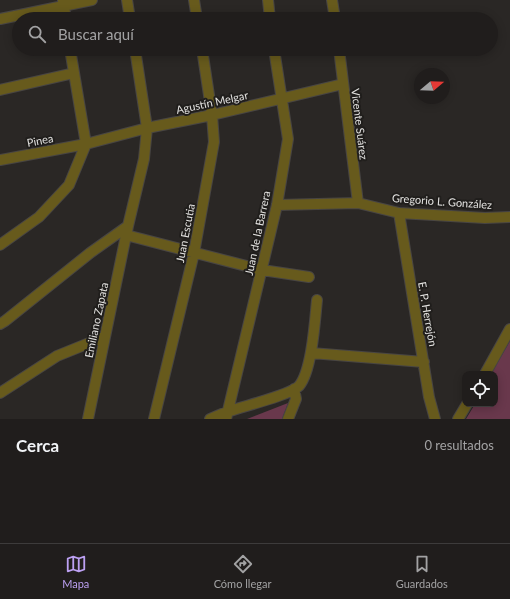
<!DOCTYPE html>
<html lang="es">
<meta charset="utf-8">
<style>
:root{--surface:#201d1c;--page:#2d2a29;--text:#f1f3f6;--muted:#a2a2a3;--line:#3d3b3b;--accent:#bca0f2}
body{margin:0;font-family:Lato,sans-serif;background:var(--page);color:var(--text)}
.controls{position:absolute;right:12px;bottom:12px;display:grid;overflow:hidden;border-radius:8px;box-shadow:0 2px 10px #0003}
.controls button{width:36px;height:36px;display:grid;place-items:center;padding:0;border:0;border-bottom:1px solid var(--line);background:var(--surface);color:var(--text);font:20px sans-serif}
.compass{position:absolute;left:414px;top:68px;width:36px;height:36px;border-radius:50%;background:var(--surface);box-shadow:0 2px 10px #0003;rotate:71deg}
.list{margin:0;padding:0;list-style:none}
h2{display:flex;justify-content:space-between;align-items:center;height:52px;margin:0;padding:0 16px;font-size:17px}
h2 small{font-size:13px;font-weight:400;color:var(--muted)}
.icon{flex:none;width:22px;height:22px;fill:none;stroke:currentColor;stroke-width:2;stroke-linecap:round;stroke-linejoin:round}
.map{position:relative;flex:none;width:510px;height:419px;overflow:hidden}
.search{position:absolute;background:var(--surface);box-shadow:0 2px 10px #0003;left:12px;right:12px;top:12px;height:44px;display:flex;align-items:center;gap:10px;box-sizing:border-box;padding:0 14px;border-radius:22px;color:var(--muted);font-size:15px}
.sheet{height:124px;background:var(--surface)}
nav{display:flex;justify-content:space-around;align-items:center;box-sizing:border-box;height:56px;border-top:1px solid var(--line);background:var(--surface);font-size:11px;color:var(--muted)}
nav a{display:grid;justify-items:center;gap:2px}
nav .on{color:var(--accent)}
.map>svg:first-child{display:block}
.green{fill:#69384c}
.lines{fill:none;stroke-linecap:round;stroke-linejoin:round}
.street-casing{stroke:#484543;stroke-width:12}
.street{stroke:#675a1c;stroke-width:10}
.labels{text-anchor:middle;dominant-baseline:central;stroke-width:4;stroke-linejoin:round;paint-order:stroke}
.street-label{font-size:11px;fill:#e4e3e1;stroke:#201e1c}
</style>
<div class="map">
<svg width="510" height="419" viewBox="0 0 510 419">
<rect width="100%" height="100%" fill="#2a2725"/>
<path class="green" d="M510 341V419H466L475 404H495V374H491Z
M288 403 282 419H247Z"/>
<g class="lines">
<defs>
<path id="street" d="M127 0 130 19
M194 0 197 19
M268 0 270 19
M332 0 335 19
M63 1 66 19
M0 19 92 0
M339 49 358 203
M0 90 74 73
M0 160 86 144 147 128 212 115 343 84
M277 205 358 203 399 213 485 218 510 217
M399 213 429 397 435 419
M126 235 262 270 309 277
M0 245 39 217 69 185 86 144 70 49
M0 324 5 321 90 253 128 226
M311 353 424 362
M485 374 510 329
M0 393 57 356 104 337
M88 419 128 226 144 159 147 128 135 49
M154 419 194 253 214 142 212 115 202 49
M210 419C217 416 224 413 230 411 244 406 290 395 299 386 312 371 315 320 317 300
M226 419 277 205 288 139 274 49
M288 419 296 399 294 389
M458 419 467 404"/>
</defs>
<use href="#street" class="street-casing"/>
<use href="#street" class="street"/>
</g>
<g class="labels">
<g class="street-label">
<text transform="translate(212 102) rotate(-12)">Agustín Melgar</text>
<text transform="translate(360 124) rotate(83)">Vicente Suárez</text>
<text transform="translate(40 140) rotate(-11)">Pinea</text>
<text transform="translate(442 201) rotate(4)">Gregorio L. González</text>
<text transform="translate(185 233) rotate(-79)">Juan Escutia</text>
<text transform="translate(257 233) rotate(-78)">Juan de la Barrera</text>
<text transform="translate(428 314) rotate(80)">E. P. Herrejón</text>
<text transform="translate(96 320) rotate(-78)">Emiliano Zapata</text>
</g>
</g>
</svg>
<div class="controls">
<button><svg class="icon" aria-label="locate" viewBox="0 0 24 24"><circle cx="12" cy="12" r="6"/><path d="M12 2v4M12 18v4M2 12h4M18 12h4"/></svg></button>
</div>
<svg class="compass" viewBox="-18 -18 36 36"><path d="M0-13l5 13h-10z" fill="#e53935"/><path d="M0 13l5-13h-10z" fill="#a2a2a3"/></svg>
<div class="search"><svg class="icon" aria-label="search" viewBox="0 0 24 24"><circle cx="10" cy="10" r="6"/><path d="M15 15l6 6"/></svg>Buscar aquí</div>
</div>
<section class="sheet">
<h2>Cerca<small>0 resultados</small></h2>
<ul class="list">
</ul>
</section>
<nav>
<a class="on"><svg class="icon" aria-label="map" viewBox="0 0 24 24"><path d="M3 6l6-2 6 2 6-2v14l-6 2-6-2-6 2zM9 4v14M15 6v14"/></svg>Mapa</a>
<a><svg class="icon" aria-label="directions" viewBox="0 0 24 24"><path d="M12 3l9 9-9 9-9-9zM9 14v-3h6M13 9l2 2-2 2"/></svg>Cómo llegar</a>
<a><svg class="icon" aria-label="saved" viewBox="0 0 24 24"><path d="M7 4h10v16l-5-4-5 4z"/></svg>Guardados</a>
</nav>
